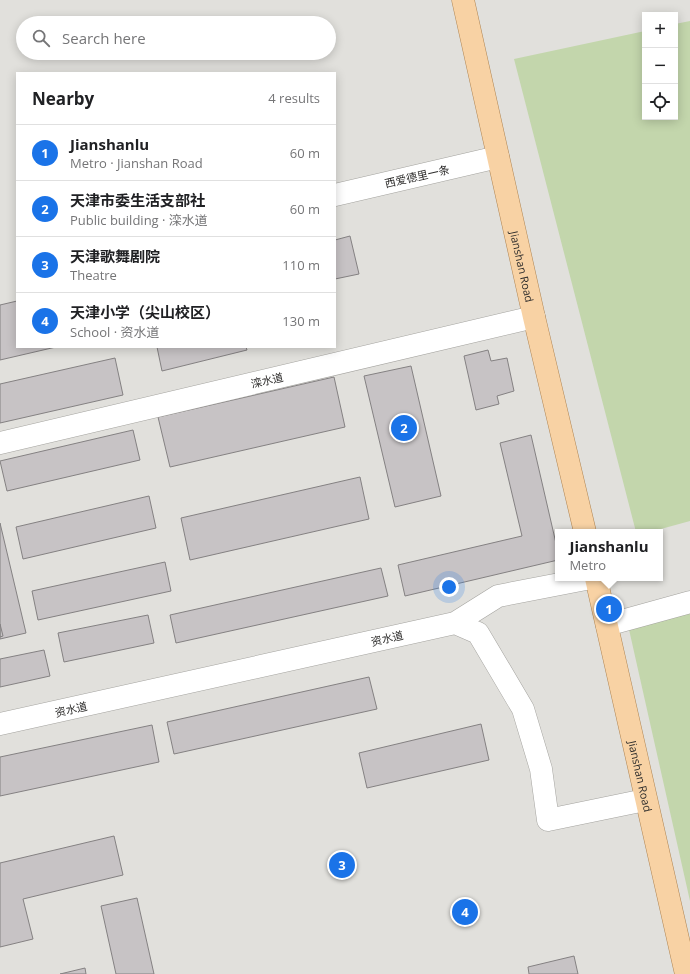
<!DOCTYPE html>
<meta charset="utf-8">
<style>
:root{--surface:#fff;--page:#f2f2f2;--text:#202124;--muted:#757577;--line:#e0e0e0;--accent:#1a73e8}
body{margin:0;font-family:"Open Sans","Noto Sans SC",sans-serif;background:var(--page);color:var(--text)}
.controls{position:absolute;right:12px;top:12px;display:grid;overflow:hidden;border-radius:0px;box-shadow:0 2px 10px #0003}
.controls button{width:36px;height:36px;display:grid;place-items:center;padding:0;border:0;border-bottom:1px solid var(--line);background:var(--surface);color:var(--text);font:20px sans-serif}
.you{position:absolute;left:449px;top:587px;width:14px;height:14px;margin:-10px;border:3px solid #fff;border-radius:50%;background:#1a73e8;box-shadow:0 0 0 6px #1a73e833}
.badge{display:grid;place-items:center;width:26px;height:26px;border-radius:50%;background:var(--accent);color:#fff;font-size:13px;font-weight:700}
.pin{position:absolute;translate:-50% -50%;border:2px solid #fff;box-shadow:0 1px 4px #0006}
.popup{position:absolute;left:555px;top:529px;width:108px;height:52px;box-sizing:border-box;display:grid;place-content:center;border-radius:0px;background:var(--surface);filter:drop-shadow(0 1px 3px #0005);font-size:13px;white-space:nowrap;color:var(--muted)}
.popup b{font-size:15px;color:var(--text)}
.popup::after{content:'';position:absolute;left:50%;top:100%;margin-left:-8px;border:8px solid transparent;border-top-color:var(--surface)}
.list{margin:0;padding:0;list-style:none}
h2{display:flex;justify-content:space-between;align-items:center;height:52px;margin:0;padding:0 16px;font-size:17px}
h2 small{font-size:13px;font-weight:400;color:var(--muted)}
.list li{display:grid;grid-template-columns:26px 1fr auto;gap:12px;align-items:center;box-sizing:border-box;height:56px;padding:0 16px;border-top:1px solid var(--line)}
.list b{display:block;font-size:15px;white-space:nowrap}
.list p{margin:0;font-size:13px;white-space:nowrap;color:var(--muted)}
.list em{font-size:13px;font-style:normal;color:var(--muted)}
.icon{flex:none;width:22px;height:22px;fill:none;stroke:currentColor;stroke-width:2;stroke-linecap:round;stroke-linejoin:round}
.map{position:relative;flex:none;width:690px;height:974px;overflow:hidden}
.search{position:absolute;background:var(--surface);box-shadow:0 2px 10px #0003;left:16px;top:16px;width:320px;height:44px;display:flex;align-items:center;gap:10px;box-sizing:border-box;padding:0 14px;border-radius:22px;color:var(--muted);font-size:15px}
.panel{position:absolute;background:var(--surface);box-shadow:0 2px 10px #0003;left:16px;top:72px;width:320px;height:276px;border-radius:0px}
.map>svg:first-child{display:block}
.green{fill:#c3d6ac}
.building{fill:#c7c3c5;stroke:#848182}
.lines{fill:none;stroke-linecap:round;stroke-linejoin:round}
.minor-casing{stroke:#a4a39f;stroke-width:23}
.major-casing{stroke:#ae8453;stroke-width:23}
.minor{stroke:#fff;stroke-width:22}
.major{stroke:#f8d2a4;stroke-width:22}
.labels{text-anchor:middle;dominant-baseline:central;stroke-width:3.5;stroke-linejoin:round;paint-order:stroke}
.street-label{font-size:11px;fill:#2d2c2b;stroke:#fff}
</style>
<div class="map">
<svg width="690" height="974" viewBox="0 0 690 974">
<rect width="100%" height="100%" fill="#e1e0dc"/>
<path class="green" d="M690 21V521L650 532H636L514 59 645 31V117H675V24Z
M690 606V901L628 625Z"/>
<path class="building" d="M350 236 359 274 335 279V240Z
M17 301V347H56L0 360V305Z
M157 347H246L247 350 162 371Z
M488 350 491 361 507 358 514 391 497 396 499 404 476 410 464 356Z
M115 358 123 395 0 423V384Z
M411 366 441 496 395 507 364 376Z
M334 377 345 427 170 467 158 417Z
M133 430 140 460 7 491 0 461Z
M531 435 558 552V560L405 596 398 565 522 536 500 443Z
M360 477 369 519 190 560 181 518Z
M149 496 156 528 23 559 16 527Z
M0 523 26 633 0 639Z
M165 562 171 591 38 620 32 591Z
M381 568 388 596 176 643 170 615Z
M148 615 154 643 64 662 58 633Z
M0 624 3 636 0 637Z
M44 650 50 676 0 687V659Z
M369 677 377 709 174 754 167 722Z
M481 724 489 760 367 788 359 753Z
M152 725 159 762 0 796V757Z
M114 836 123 875 23 899 33 939 0 947V863Z
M137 898 154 974H116L101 906Z
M574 956 578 974H529L528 967Z
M85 968 86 974H60Z"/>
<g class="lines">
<defs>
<path id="minor" d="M335 195 498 157
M0 443 534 317
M455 623 498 596 591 578
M607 625 690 602
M0 724 455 623 478 633 523 709 541 769 548 820 645 800"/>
<g id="major">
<path id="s1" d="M463 0 534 317 585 532"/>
<path id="s2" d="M596 578 686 974"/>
</g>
</defs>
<use href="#minor" class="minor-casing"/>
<use href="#major" class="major-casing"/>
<use href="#minor" class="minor"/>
<use href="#major" class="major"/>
</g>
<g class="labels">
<g class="street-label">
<text transform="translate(417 176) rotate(-13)">西爱德里一条</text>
<text stroke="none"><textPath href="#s1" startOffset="273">Jianshan Road</textPath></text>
<text transform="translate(267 380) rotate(-13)">滦水道</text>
<text transform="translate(387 638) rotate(-13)">资水道</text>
<text transform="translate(71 709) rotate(-13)">资水道</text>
<text stroke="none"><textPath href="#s2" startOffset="203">Jianshan Road</textPath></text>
</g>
</g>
</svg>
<div class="controls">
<button>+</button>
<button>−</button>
<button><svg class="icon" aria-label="locate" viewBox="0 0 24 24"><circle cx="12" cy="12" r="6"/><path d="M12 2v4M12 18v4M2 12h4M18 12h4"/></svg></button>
</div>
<div class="you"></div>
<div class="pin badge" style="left:609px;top:609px">1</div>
<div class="popup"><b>Jianshanlu</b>Metro</div>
<div class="pin badge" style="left:404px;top:428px">2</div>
<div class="pin badge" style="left:342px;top:865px">3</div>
<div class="pin badge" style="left:465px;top:912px">4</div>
<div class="search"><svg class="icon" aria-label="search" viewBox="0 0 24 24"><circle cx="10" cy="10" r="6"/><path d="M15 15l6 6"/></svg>Search here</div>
<section class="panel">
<h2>Nearby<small>4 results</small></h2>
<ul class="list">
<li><span class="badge">1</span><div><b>Jianshanlu</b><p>Metro · Jianshan Road</p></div><em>60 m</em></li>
<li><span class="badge">2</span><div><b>天津市委生活支部社</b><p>Public building · 滦水道</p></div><em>60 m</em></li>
<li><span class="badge">3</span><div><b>天津歌舞剧院</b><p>Theatre</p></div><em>110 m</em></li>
<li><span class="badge">4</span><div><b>天津小学（尖山校区）</b><p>School · 资水道</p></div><em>130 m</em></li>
</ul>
</section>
</div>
